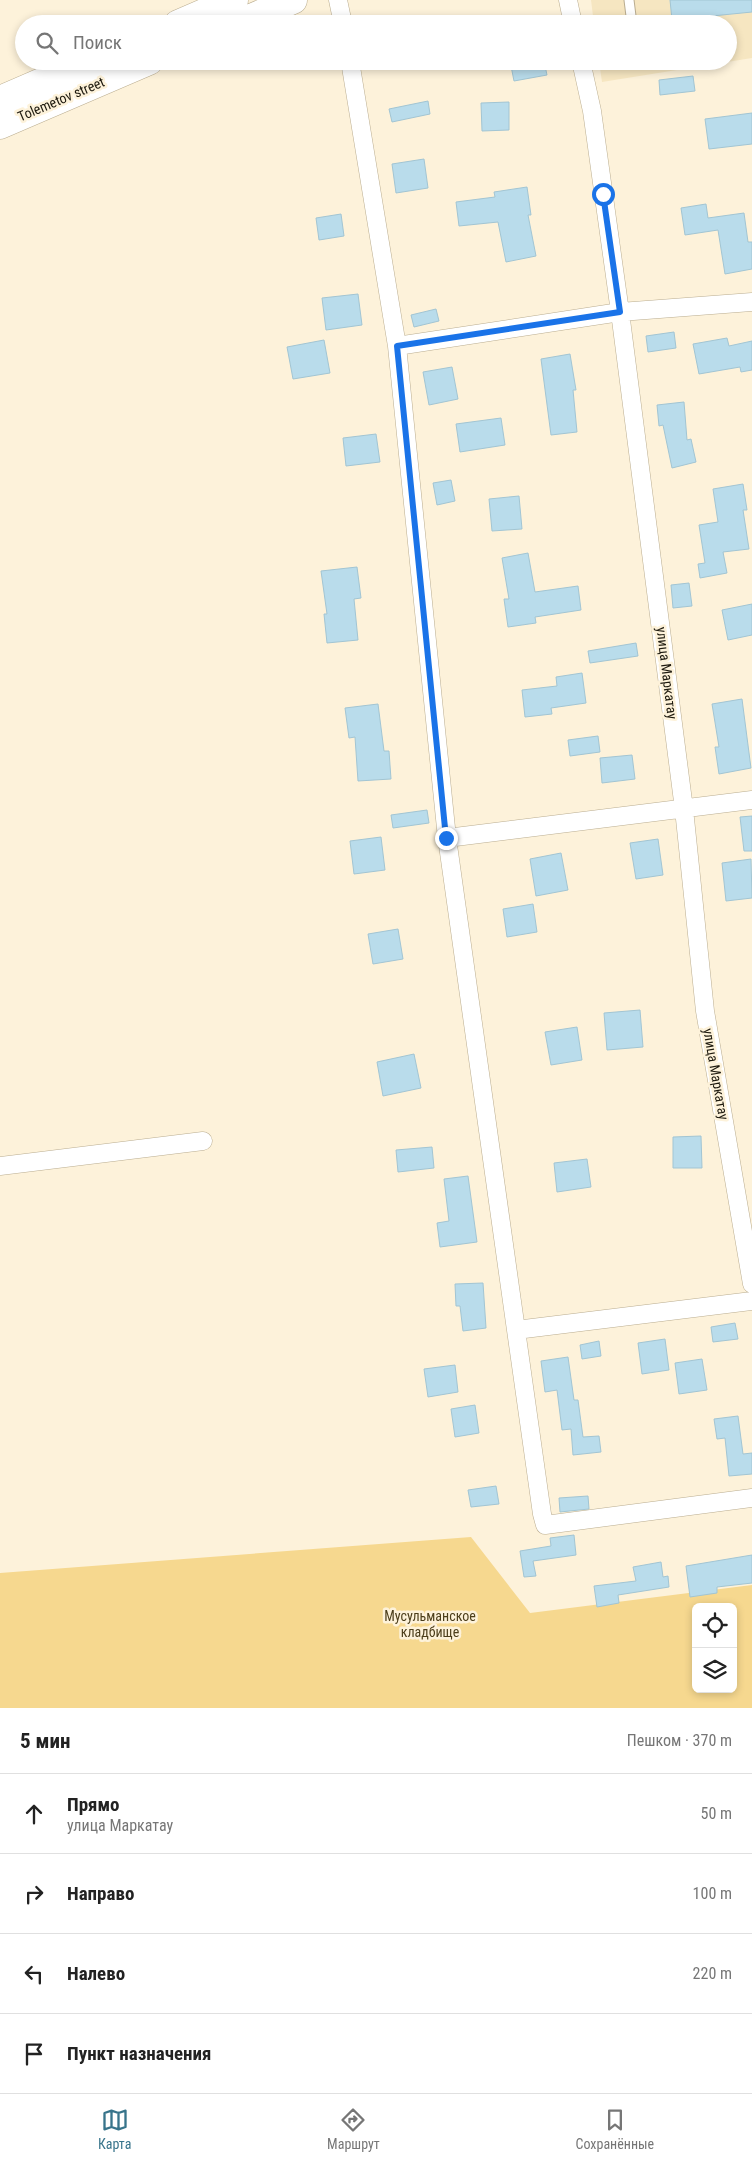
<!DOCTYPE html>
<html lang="ru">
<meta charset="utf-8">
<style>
:root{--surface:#fff;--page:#f6f6f6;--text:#222;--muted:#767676;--line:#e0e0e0;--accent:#38748b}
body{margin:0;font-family:"Roboto Condensed",sans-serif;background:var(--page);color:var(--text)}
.controls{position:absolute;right:15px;bottom:15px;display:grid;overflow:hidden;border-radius:8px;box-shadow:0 2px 8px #0003}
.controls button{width:45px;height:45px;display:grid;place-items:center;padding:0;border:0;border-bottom:1px solid var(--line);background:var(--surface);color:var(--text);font:25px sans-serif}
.stop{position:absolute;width:15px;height:15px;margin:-11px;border:4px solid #1a73e8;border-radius:50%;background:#fff}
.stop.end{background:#1a73e8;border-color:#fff;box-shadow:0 1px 5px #0008}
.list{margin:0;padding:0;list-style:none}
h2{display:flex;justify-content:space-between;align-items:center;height:65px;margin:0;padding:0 20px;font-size:21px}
h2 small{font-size:16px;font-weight:400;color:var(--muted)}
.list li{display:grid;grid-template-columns:32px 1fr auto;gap:15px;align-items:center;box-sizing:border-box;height:80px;padding:0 20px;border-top:1px solid var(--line)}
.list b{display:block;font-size:19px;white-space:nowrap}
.list p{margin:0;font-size:16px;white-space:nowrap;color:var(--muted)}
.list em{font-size:16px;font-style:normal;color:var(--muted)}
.icon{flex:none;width:28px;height:28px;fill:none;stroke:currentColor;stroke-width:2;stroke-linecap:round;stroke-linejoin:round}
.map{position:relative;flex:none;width:752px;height:1708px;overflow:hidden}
.search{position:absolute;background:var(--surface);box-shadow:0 2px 8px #0003;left:15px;right:15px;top:15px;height:55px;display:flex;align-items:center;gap:12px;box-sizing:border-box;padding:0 18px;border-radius:28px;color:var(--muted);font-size:19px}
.sheet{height:385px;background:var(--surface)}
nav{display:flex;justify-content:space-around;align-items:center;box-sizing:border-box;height:70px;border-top:1px solid var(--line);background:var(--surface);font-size:14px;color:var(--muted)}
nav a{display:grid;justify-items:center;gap:2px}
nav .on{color:var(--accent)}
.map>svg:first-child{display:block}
.built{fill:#f6e6c1}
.green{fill:#f6d88f;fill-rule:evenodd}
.building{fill:#b9dceb;stroke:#a2c5d3}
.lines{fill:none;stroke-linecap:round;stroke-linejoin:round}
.service-casing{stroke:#baad90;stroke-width:11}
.minor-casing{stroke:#baad90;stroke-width:19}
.primary-casing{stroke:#baad90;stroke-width:29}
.service{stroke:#fff;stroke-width:9}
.minor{stroke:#fff;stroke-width:18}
.primary{stroke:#fff;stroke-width:28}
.route{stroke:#1a73e8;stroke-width:6}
.labels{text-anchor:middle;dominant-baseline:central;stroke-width:5;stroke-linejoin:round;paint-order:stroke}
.street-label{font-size:14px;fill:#1d190e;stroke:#fdf2da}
.park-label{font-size:14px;fill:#4c3e1b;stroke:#fdf2da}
</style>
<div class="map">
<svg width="752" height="1708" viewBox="0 0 752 1708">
<rect width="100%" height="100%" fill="#fdf2da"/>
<path class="built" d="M591 0H752V58L602 82 599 61H728V24H594Z"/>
<path class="green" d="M471 1537 530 1613 752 1585V1708H0V1573ZM696 1607H733V1689H696Z"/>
<path class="building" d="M670 0H752V12L672 20Z
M510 61H544L547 75 514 81Z
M693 76 695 91 660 95 659 80Z
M428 101 430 114 392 122 389 109Z
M509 102V130L482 131 481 103Z
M752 113V144L709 149 705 119Z
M424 159 428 188 396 193 392 164Z
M527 187 531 215H528L536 256 506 262 498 222 459 226 456 202 495 197 494 192Z
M706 204 708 218 744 213 748 242H752V269L725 274 718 230 685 235 681 208Z
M341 214 344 236 319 240 316 218Z
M358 294 362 325 326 330 322 298Z
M436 309 439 321 414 327 411 315Z
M674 332 676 348 648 352 646 336Z
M727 338 729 346 752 341V370L741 372 740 367 699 374 693 344Z
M324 340 330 373 293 379 287 347Z
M570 354 576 390H573L577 432 551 435 541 359Z
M452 367 458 399 429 405 423 372Z
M684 402 687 440 691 439 696 462 672 468 663 425 659 426 657 405Z
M501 418 505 445 460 452 456 424Z
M376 434 380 462 346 466 343 438Z
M451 480 455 501 437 505 433 483Z
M743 484 747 510H743L749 549 723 552 727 573 700 578 698 564 705 563 699 525 718 522 713 489Z
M519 496 522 529 492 531 489 499Z
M528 553 535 592 578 586 581 610 535 617 536 623 508 627 504 599H509L502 558Z
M357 567 361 598 354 599 358 640 327 643 324 614H327L321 571Z
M689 583 692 606 673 608 671 585Z
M752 604V635L728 640 722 610Z
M636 643 638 656 590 663 588 651Z
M582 673 586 703 551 708 552 714 525 717 522 690 557 686 556 677Z
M742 699 751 768 719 774 715 747H719L712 704Z
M378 704 384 751H389L391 779 358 781 355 737 349 738 345 708Z
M598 736 600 752 570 756 568 740Z
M632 755 635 779 602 783 600 758Z
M427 810 429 823 393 828 391 815Z
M752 816V851H744L740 817Z
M381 837 385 870 354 874 350 841Z
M658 839 663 875 636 879 630 843Z
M561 853 568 890 536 896 530 859Z
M751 859 752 898 726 901 722 863Z
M533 904 537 932 507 937 503 909Z
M398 929 403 959 373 964 368 934Z
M640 1010 643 1047 607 1050 604 1013Z
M577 1027 582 1060 551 1065 545 1032Z
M414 1054 421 1088 383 1096 377 1062Z
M701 1136 702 1168H673V1137Z
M432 1147 434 1168 398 1172 396 1150Z
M587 1159 591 1187 557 1192 554 1163Z
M468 1176 477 1242 440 1247 437 1223 449 1221 444 1179Z
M483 1283 486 1328 463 1331 460 1306H456L455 1284Z
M735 1323 738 1339 713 1342 711 1327Z
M665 1339 669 1370 642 1374 638 1343Z
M599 1341 601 1356 582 1359 580 1345Z
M568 1357 574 1400H578L583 1437 599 1436 601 1452 573 1455 571 1429 562 1430 557 1390 545 1392 541 1361Z
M702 1359 707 1390 679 1394 675 1363Z
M455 1365 458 1392 428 1397 424 1369Z
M475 1405 479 1433 455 1437 451 1409Z
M738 1416 743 1454 752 1453V1474L729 1476 725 1438 717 1439 714 1419Z
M496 1486 499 1504 471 1507 468 1490Z
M588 1496 589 1509 560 1512 559 1498Z
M574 1535 576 1555 533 1561 536 1576 524 1577 520 1551 551 1546 550 1538Z
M752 1555V1583L717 1587V1593L690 1597 686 1566Z
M661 1562 663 1577 668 1576 669 1587 618 1595 619 1603 597 1607 594 1586 636 1581 633 1567Z"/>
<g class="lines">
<defs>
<path id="service" d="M629 0 632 24"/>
<path id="minor" d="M338 0 343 24
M568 0 573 24
M350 61 397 346 447 838 516 1330 752 1301
M581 61 592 111 620 312 684 809 705 1011 752 1284
M397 346 620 312 752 302
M447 838 752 800
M0 1166 203 1141
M516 1330 542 1514 545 1525 752 1498"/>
<path id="primary" d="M178 24 234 0
M237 24 293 0
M0 100 90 61
M0 125 149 61"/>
</defs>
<use href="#service" class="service-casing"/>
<use href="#minor" class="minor-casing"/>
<use href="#primary" class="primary-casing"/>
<use href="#service" class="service"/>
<use href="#minor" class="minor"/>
<use href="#primary" class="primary"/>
</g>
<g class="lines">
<path class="route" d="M446 838 397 346 620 312 603 194"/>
</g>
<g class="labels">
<g class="street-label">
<text transform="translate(61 99) rotate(-23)">Tolemetov street</text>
<text transform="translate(667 673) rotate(83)">улица Маркатау</text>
<text transform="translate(716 1074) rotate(80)">улица Маркатау</text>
</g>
<g class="park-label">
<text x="430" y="1616">Мусульманское<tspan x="430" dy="16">кладбище</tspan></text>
</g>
</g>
</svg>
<div class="controls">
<button><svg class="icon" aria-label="locate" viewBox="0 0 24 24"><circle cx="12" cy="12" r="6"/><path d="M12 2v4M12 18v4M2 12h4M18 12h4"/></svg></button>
<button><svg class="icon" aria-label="layers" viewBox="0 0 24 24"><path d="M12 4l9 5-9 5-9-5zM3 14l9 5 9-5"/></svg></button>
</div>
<div class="stop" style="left:603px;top:194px"></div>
<div class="stop end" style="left:446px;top:838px"></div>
<div class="search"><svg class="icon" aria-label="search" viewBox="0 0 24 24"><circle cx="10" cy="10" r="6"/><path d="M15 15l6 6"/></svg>Поиск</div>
</div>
<section class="sheet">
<h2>5 мин<small>Пешком · 370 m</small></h2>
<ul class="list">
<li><svg class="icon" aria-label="ahead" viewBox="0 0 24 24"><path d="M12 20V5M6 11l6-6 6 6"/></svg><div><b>Прямо</b><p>улица Маркатау</p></div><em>50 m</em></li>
<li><svg class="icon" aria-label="right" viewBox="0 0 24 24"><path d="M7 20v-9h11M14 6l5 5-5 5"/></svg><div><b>Направо</b></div><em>100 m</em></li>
<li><svg class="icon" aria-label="left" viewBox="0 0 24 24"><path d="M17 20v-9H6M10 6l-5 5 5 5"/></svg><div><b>Налево</b></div><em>220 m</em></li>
<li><svg class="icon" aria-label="arrive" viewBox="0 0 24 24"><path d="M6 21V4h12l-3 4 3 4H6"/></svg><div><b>Пункт назначения</b></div></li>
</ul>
</section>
<nav>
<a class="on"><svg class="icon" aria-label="map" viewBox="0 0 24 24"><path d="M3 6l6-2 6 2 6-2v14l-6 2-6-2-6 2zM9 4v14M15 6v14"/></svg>Карта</a>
<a><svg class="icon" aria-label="directions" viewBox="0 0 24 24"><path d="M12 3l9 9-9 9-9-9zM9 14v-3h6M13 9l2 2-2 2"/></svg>Маршрут</a>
<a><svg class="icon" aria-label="saved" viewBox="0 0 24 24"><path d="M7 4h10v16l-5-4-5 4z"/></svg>Сохранённые</a>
</nav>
